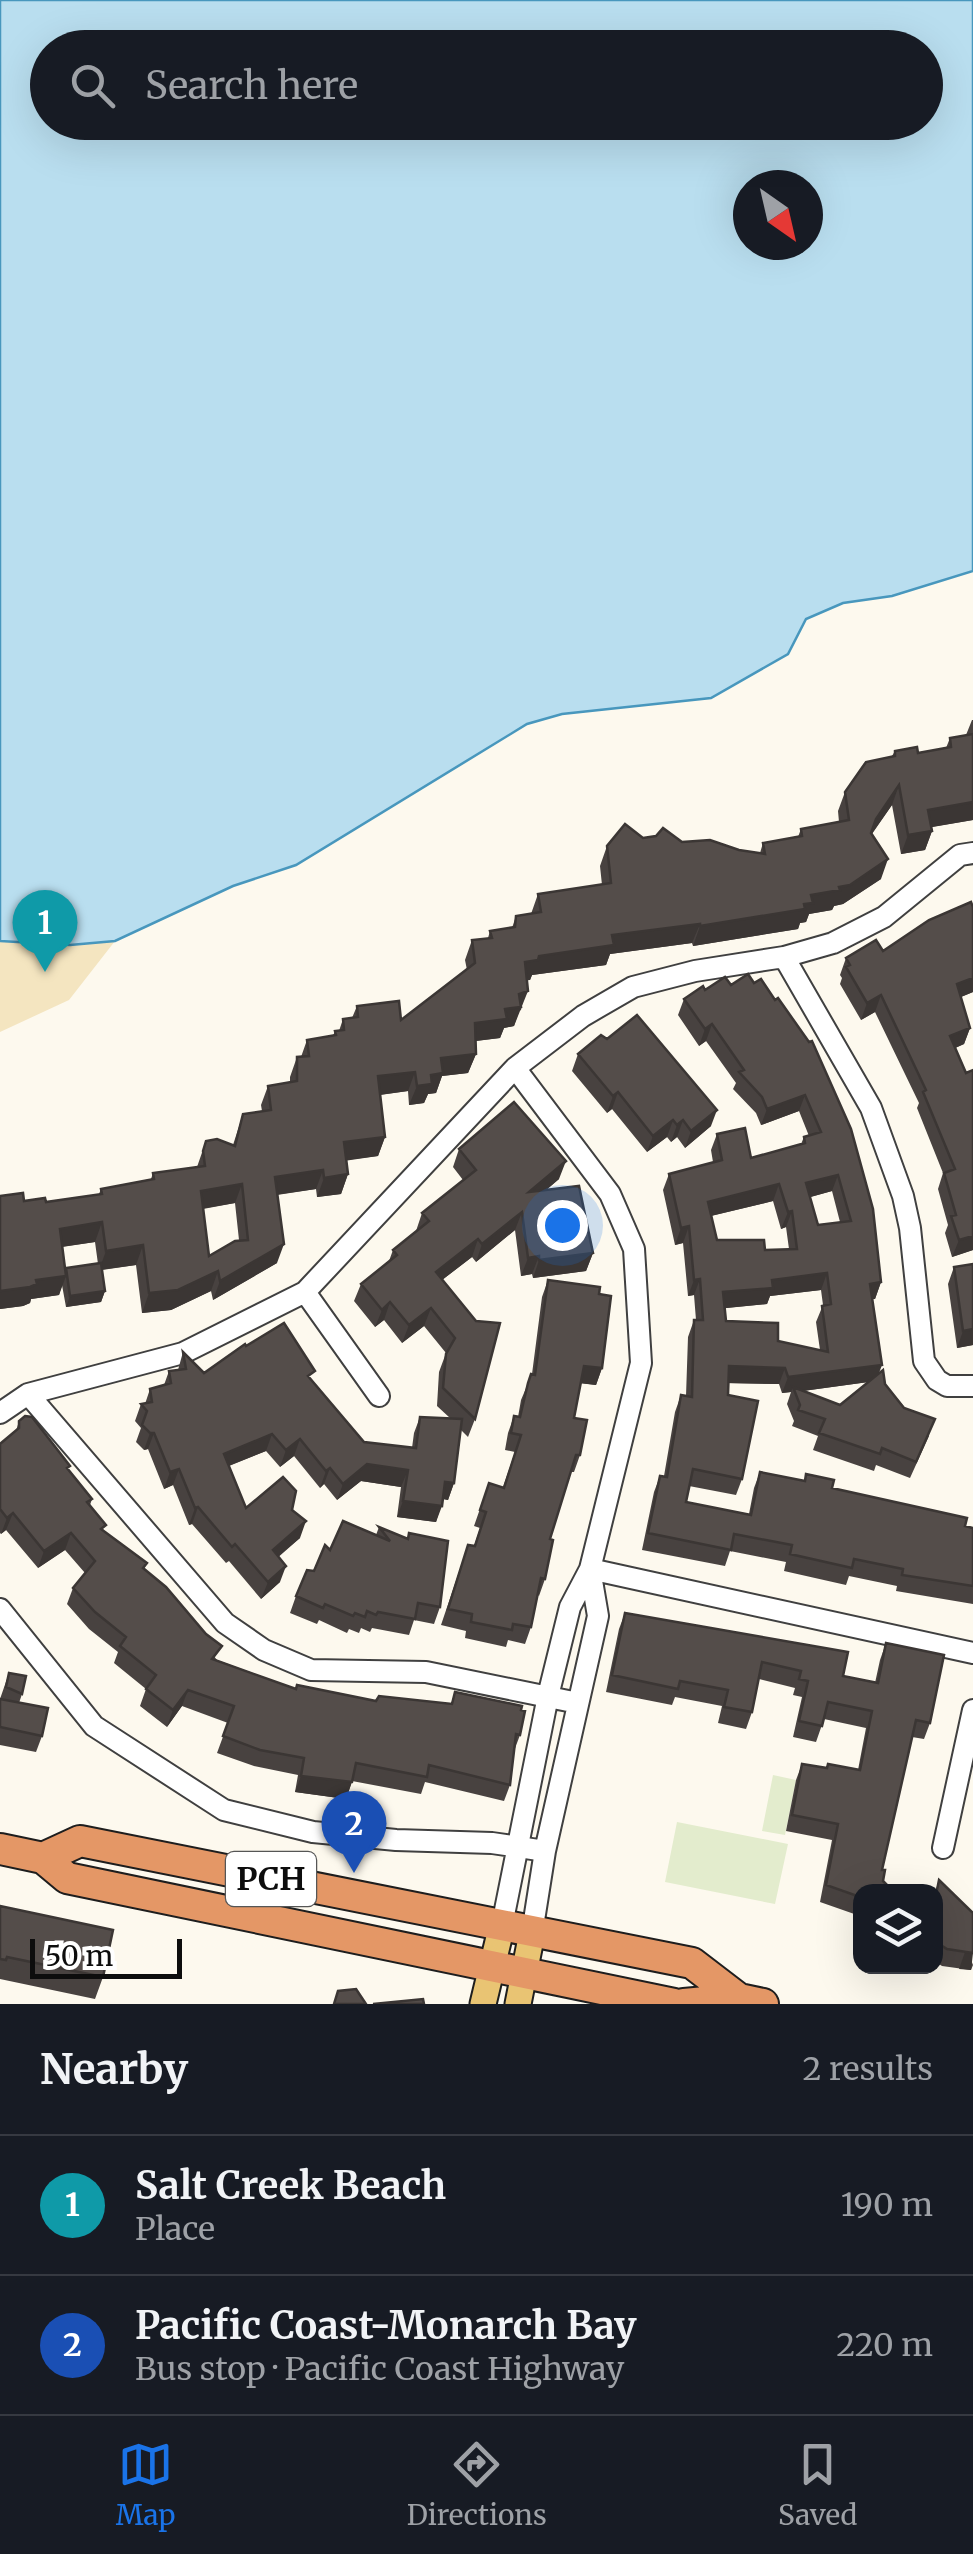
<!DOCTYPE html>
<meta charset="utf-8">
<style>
:root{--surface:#171b24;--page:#242831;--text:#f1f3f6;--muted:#9ea1a6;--line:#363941;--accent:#1a73e8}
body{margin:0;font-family:Merriweather,serif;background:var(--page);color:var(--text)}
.controls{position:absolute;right:30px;bottom:30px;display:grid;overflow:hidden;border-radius:20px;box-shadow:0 10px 40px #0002}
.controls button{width:90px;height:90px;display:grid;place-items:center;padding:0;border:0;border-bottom:2px solid var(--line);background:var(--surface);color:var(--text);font:50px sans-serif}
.compass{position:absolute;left:733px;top:170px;width:90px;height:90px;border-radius:50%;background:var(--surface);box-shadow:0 10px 40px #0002;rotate:146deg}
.scale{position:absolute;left:30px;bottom:25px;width:152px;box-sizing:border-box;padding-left:10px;border:5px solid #0d0d0d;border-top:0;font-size:28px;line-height:35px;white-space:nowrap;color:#0d0d0d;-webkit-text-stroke:8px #fff;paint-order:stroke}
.you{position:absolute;left:562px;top:1225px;width:35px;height:35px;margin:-25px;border:8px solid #fff;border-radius:50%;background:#1a73e8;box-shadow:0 0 0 15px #1a73e833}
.badge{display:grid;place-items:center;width:65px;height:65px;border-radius:50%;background:var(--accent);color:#fff;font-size:32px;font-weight:700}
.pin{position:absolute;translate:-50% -82px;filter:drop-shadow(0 2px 5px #0008)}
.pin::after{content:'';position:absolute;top:52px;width:35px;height:30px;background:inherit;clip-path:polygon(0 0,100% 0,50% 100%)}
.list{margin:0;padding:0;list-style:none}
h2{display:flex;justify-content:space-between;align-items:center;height:130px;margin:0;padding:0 40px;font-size:42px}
h2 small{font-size:32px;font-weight:400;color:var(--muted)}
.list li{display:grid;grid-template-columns:65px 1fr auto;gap:30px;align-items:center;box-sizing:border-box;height:140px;padding:0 40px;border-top:2px solid var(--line)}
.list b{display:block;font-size:38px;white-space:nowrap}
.list p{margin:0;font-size:32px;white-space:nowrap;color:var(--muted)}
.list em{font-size:32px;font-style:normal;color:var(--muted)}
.icon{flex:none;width:55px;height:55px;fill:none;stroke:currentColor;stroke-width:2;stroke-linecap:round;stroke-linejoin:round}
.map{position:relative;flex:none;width:973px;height:2004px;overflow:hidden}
.search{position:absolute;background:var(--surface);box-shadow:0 10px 40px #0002;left:30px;right:30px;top:30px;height:110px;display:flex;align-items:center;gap:25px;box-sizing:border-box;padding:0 35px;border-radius:55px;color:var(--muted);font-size:38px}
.sheet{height:410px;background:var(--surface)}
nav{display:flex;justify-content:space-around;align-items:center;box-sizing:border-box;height:140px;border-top:2px solid var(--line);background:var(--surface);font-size:28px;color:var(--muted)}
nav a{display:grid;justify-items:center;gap:5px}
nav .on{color:var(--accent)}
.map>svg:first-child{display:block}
.sand{fill:#f4e5c0}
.pitch{fill:#e3eccd}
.water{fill:#b9deef;stroke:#4897bd;stroke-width:2.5;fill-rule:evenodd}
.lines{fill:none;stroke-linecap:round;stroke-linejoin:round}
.minor-casing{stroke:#404040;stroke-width:24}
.major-casing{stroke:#1e1e1e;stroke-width:29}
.highway-casing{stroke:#1e1e1e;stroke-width:34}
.minor{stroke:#fff;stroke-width:20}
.major{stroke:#e9c473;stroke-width:25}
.highway{stroke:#e49766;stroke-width:30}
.wall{fill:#484240;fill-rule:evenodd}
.shaded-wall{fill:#3b3634}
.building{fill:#544d4a;stroke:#3b3634;stroke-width:2.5;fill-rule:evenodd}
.labels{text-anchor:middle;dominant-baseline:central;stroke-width:10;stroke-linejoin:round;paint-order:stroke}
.shield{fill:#fff;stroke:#565656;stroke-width:2.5}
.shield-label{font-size:32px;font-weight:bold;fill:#0d0d0d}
</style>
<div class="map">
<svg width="973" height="2004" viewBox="0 0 973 2004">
<rect width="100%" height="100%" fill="#fdf9ee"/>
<path class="sand" d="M0 941 70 945 115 941 69 1000 0 1032Z"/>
<path class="pitch" d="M773 1775 796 1780 785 1835 762 1831Z
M677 1822 788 1844 775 1904 665 1882Z"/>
<path class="water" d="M0 0H973V571L892 596 843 603 806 619 788 654 711 698 562 714 527 724 296 865 233 886 115 941 70 945 0 941ZM48 48H926V122H48ZM748 185H808V245H748Z"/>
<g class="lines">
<defs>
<path id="minor" d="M784 957 871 1108 903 1196 910 1228 924 1361 937 1380 947 1386H973
M305 1292 379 1396
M28 1394 225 1623 264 1650 311 1670 426 1672 578 1703
M0 1413 28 1394 183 1353 305 1292 515 1068 583 1016 633 987 695 971 784 957 833 943 884 917 960 855 973 853
M590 1569 973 1653
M0 1609 94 1726 224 1810 313 1832 396 1840 492 1843 545 1851
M943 1848 973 1710
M502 1925 548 1696 570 1607 590 1569 641 1363 634 1249 610 1194 515 1068
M532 1933 545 1851 598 1616 590 1569"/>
<path id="major" d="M483 2004 502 1925
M518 2004 532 1933"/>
<path id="highway" d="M0 1849 43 1858 67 1878 674 2004
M43 1858 80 1841 692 1963 739 1999
M684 2004 739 1999 763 2004"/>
</defs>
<use href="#minor" class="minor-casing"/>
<use href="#major" class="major-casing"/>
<use href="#highway" class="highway-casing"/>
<use href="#minor" class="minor"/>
<use href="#major" class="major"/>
<use href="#highway" class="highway"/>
</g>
<path class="wall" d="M972 720H973V820L931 827 932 831 925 850 901 854 892 805 872 834 881 879 843 904 834 906 832 910 809 914 806 922 800 923 798 929 693 946 692 943 610 954 606 965 532 975 530 980H527L521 1010 519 1011 514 1026 504 1028 500 1038 475 1041 476 1054 468 1073 442 1076 436 1093 428 1094 424 1103 409 1105 408 1091 380 1095 385 1137 378 1156 346 1160 348 1174 341 1194 317 1197 316 1189 277 1195V1263L213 1300 211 1291 171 1310 142 1313 136 1265 102 1270 105 1291 101 1302 66 1307 62 1285 59 1295 31 1299 30 1303 23 1306 0 1309V1196L24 1201 46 1202 99 1194 101 1189 151 1179 153 1173 197 1167 206 1141 233 1145 243 1114 262 1111 261 1105 268 1086 290 1082V1077L297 1057H301L307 1040 333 1036 335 1031H339L343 1019 352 1018 357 1006 401 1020 467 970 465 960 472 940 488 938 490 931 512 928 516 916 531 914 538 894 602 885 600 866 607 846 643 838 760 853 763 843 798 837 801 829 839 822 838 811 845 792 892 756 895 751 918 753 946 748 950 738 966 735ZM235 1203 239 1240 209 1256 203 1209ZM95 1242 98 1264 65 1271 62 1247Z
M883 951 973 992 961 997 970 1028 964 1044 955 1048 973 1250 952 1257 945 1233 948 1225 938 1189 943 1173 917 1108 919 1103 875 1012 861 1020 840 984 842 978 840 975 846 958Z
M761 979 881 1282 875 1299H872L879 1373 885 1384 929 1436 910 1478 876 1465 874 1471 813 1450 818 1436 792 1426 794 1421 787 1404 791 1392 782 1393 779 1384 728 1383V1395L742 1479 736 1495 689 1486 686 1502 749 1514 754 1488 760 1472 804 1481 806 1474 832 1488 973 1528V1604L896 1591 897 1586 849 1576 846 1585 784 1571 786 1562 730 1551 725 1566 642 1550 654 1492 660 1476H664L675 1412 681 1395 686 1396 688 1337 694 1320H696L694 1295 688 1296 683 1243 675 1245 663 1190 669 1174 713 1162 711 1150 717 1134 751 1158 801 1144 804 1137 809 1136 799 1111 761 1125 756 1113 733 1089 736 1083 706 1041 699 1046 678 1015 684 999 705 990 754 983ZM832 1191 840 1222 818 1225 810 1197ZM773 1201 781 1229 786 1227 789 1249 765 1250 717 1240 711 1216ZM821 1290 823 1305 816 1322 820 1350 778 1341 726 1321 725 1308 767 1304 770 1296ZM868 1382 840 1405 803 1391Z
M578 1054 711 1126 685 1148 677 1137 671 1142 667 1137 647 1152 612 1109 607 1113 572 1071Z
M459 1149 559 1179 546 1190 593 1253 586 1271 533 1278 532 1274 521 1276 515 1230 476 1262 472 1257 442 1280 475 1419 468 1437 460 1429 454 1483 448 1500 443 1499 436 1522 397 1517 401 1487 361 1481 337 1500 324 1484 320 1488 294 1456 280 1467 266 1451 229 1466 246 1508 292 1510 300 1538 278 1556 280 1582 261 1599 229 1561 226 1563 192 1524 189 1525 173 1485 164 1489 148 1449 144 1450 136 1442 141 1428 135 1421 141 1404H145L150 1389 164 1385 169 1371 178 1370 183 1352 204 1373 246 1346 312 1381 364 1442 412 1448 414 1433 420 1417 450 1418 437 1406 439 1372 446 1353 424 1326 402 1343 384 1320 375 1327 354 1301 361 1284 389 1261 393 1250 416 1231 422 1213 463 1180 453 1167Z
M973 1264V1345L957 1348 948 1284 954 1267Z
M548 1280 599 1294 602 1368 596 1385 581 1383 574 1418 580 1455 574 1472H571L550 1539 545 1579 539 1596 538 1595 531 1627 525 1644 508 1640 506 1647 465 1638 466 1631 441 1625 468 1545 474 1546 480 1528 474 1526 489 1483 503 1487 515 1452 505 1450 508 1433 514 1416 518 1417 521 1400 532 1374 542 1297Z
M19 1421 68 1470 92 1499 90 1505 104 1531 147 1563 144 1569 217 1660 296 1689 376 1701 451 1704 455 1692 520 1735 514 1751 510 1785 504 1801 425 1782 421 1794 352 1781 346 1799 295 1792 298 1775 254 1766 217 1753 228 1723 182 1706 167 1727 140 1706 146 1689 114 1663 118 1652 89 1629 67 1604 73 1588 85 1573 65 1550 38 1568 6 1530 1 1534 0 1533V1444L16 1431Z
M379 1527 407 1539 409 1533 440 1607 434 1624 414 1620 409 1635 372 1628 370 1632 361 1628 359 1633 349 1629 347 1633 319 1620 317 1624 290 1613 296 1596 330 1550 376 1535Z
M625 1613 843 1676 875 1683 880 1660 886 1643 930 1723 924 1739 912 1737 860 1892V1916L820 1902 832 1840 786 1831 796 1780 802 1764 826 1768 858 1770 866 1728 824 1719 816 1742 793 1737 802 1697 793 1695 795 1688 759 1679 752 1712 746 1729 718 1723 722 1706 675 1697 672 1705 606 1692 619 1629Z
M9 1673 22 1694 19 1703 42 1736 36 1752 0 1745V1699Z
M939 1880 973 1965 971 1970 942 1966 936 1962 935 1892Z
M0 1906 103 1977 95 1999 0 1979Z"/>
<path class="shaded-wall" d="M899 785 892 805 868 839 876 819Z
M973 802V820L921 829 928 810Z
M932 831 925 850 901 854 908 835Z
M888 859 881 879 843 904 834 906 832 910 809 914 806 922 800 923 798 929 693 946 700 926 804 904 811 895 839 887Z
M700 924 692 943 610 954 606 965 532 975 539 956 612 935Z
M538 960 530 980 518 981 525 962Z
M973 978V992L951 1001 957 984Z
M528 991 514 1026 504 1028 500 1038 468 1042 475 1023 505 1009 519 994Z
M881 995 875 1012 861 1020 867 1003Z
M712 1024 706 1041 699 1046 705 1029Z
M970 1028 964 1044 944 1053 950 1036Z
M476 1054 468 1073 442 1076 436 1093 428 1094 424 1103 409 1105 417 1086 431 1075 441 1058Z
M415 1072 408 1091 371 1096 378 1076Z
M618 1092 612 1109 607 1113 613 1096Z
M805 1095 799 1111 761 1125 767 1109Z
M717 1110 711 1126 685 1148 691 1131Z
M673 1120 667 1137 647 1152 653 1136Z
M683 1120 677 1137 671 1142 677 1125Z
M385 1137 378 1156 337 1162 344 1142Z
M566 1161 559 1179 523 1210 529 1192Z
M323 1170 316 1189 267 1196 275 1177Z
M348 1174 341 1194 317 1197 324 1178Z
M838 1175 832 1191 800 1200 806 1183Z
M242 1184 235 1203 194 1210 201 1191Z
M779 1184 773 1201 702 1218 708 1202Z
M792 1211 786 1227 781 1229 788 1212Z
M522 1212 515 1230 476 1262 482 1244Z
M102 1222 95 1242 53 1248 60 1229Z
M689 1226 683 1243 675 1245 681 1228Z
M973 1236V1250L952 1257 959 1240Z
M478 1239 472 1257 429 1290 436 1272Z
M284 1244 277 1263 213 1300 220 1281Z
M143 1245 136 1265 99 1270 106 1251Z
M593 1253 586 1271 533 1278 539 1260Z
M539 1256 532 1274 521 1276 528 1258Z
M218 1271 211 1291 171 1310 142 1313 149 1293Z
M827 1273 821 1290 770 1296 767 1304 717 1309 723 1292 772 1280Z
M66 1276 59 1295 31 1299 30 1303 23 1306 0 1309V1291L36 1280Z
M700 1279 694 1295 688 1296 694 1280Z
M881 1282 875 1299 864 1300 870 1284Z
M105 1291 101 1302 66 1307 70 1296Z
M390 1302 384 1320 375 1327 382 1310Z
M431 1308 424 1326 402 1343 409 1325Z
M973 1329V1345L957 1348 963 1331Z
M882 1365 876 1381 795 1392 793 1387 791 1392 782 1393 788 1377Z
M584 1366 602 1368 596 1385 578 1383Z
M729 1366 785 1368 779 1384 723 1383Z
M150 1433H154L148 1449 144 1450Z
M272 1434 266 1451 218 1470 224 1454Z
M300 1439 294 1456 280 1467 286 1450Z
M367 1464 408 1470 401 1487 361 1481 337 1500 343 1484Z
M330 1468 324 1484 320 1488 326 1471Z
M179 1469 173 1485 164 1489 170 1472Z
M445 1482 454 1483 448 1500 439 1498Z
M403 1501 442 1506 436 1522 397 1517Z
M198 1507 192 1524 189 1525 195 1508Z
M13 1513 6 1530 1 1534 7 1518Z
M306 1521 300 1538 267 1567 273 1550Z
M71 1533 65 1550 38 1568 44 1551Z
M286 1566 280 1582 261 1599 268 1582Z
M188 1690 182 1706 167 1727 173 1710Z
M301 1776 352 1782 346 1799 295 1792Z
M965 1952 973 1953 971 1970 959 1969Z"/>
<path class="building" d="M973 734V802L928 810 932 831 908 835 899 785 876 819 871 833 888 859 850 885 839 887 840 890 811 895 813 903 804 904 805 909 700 926V924L612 935 614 945 539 956 538 960 525 962 528 991 519 994 521 1007 505 1009 507 1019 475 1023 476 1054 441 1058 443 1073 431 1075 432 1084 417 1086 415 1072 378 1076 385 1137 344 1142 348 1174 324 1178 323 1170 275 1177 284 1244 220 1281 218 1271 178 1290 149 1293 143 1245 106 1251 102 1222 60 1229 66 1276 36 1280 37 1284 30 1287 0 1291V1196L23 1193 24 1201 45 1198 46 1202 102 1194 101 1189 154 1179 153 1173 205 1166 203 1151 206 1141 217 1139 235 1146 243 1114 271 1110 268 1086 297 1081V1057L309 1056 307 1040 336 1035 335 1031 344 1030 343 1019 358 1017 357 1006 399 1001 401 1020 475 963 472 940 492 938 490 931 515 927 516 916 541 912 538 894 611 883 607 846 625 824 643 838 656 836 663 828 682 842 710 840 739 850 765 854 763 843 802 836 801 829 849 820 845 792 866 762 895 756V751L917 747 918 753 951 747 950 738ZM242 1184 248 1240 235 1241 209 1256 201 1191Z
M971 902 973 907V978L957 984 970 1028 950 1036 966 1073 973 1070V1236L959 1240 951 1216 956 1215 944 1173 955 1169 923 1092 926 1090 881 995 867 1003 846 967 850 965 846 958 876 940 883 951 929 920Z
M748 974 754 983 761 979 775 1000 778 998 809 1042 812 1041 851 1129 873 1209 881 1282 870 1284 882 1365 788 1377 785 1368 729 1366 728 1395 758 1401 742 1479 693 1469 686 1502 751 1515 760 1472 805 1481 806 1474 834 1480 832 1488 967 1518 965 1526 973 1528V1586L902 1575 903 1569 854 1559 852 1568 790 1554 792 1545 734 1534 731 1550 648 1533 660 1476 667 1477 681 1395 692 1397 694 1320H703L700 1279 694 1280 689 1226 681 1228 669 1174 722 1160 717 1134 745 1128 751 1158 805 1143 804 1137 821 1132 805 1095 767 1109 762 1097 739 1072 744 1070 712 1024 705 1029 684 999 703 986 705 990 725 977 731 985ZM838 1175 851 1221 818 1225 806 1183ZM779 1184 788 1212 792 1211 797 1249 765 1250 764 1240H717L708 1202ZM827 1273 831 1304 822 1306 828 1352 778 1341V1323L726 1321 723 1292 773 1288 772 1280Z
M637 1015 717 1110 691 1131 683 1120 677 1125 673 1120 653 1136 618 1092 613 1096 578 1054 601 1035 607 1039Z
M514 1102 566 1161 529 1192 579 1186 593 1253 539 1260V1256L528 1258 522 1212 482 1244 478 1239 436 1272 476 1321 500 1323 475 1419 443 1388 446 1354 455 1338 431 1308 409 1325 390 1302 382 1310 361 1284 397 1255 393 1250 429 1221 422 1213 476 1170 459 1149Z
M101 1263 105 1291 70 1296 66 1268Z
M973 1264V1329L963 1331 954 1267Z
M548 1280 600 1287 599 1294 611 1296 602 1368 584 1366 574 1418 587 1420 580 1455H576L550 1539 553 1540 545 1579 541 1578 531 1627 513 1624 512 1630 471 1622 472 1614 448 1609 468 1545 475 1546 486 1512 480 1510 489 1483 504 1488 521 1435 511 1433 514 1416 520 1417 528 1383 531 1374 535 1375Z
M284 1323 315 1371 308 1376 364 1442 416 1448 420 1417 462 1419 454 1483 445 1482 442 1506 403 1501 408 1470 367 1464 343 1484 330 1468 326 1471 300 1439 286 1450 272 1434 224 1454 246 1508 283 1477 296 1491 292 1510 306 1521 273 1550 286 1566 268 1582 235 1544 232 1547 198 1507 195 1508 179 1469 170 1472 154 1433H150L142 1425 147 1411 141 1404 152 1402 150 1389 171 1383 169 1371 186 1369 183 1352 204 1373 245 1344 246 1346Z
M883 1370 885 1384 904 1408 935 1419 916 1462 882 1448 880 1454 819 1433 825 1419 798 1410 800 1405 793 1387 840 1405Z
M25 1416 32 1417 70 1466 67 1468 92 1499 87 1502 106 1525 101 1529 147 1563 143 1568 166 1587 206 1634 222 1646 212 1659 296 1689 297 1685 376 1701 379 1696 452 1704 455 1692 522 1706 521 1710 525 1711 520 1735 516 1734 510 1785 429 1765 427 1777 356 1763 352 1782 301 1776 304 1758 260 1750 223 1736 234 1706 188 1690 173 1710 146 1689 156 1675 120 1646 126 1637 95 1612 73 1588 95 1561 71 1533 44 1551 13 1513 7 1518 0 1509V1444L19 1428V1421Z
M343 1521 390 1541 379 1527 408 1539 409 1533 448 1541 440 1607 418 1603 415 1619 378 1612 376 1615 367 1611 365 1617 355 1613 353 1616 325 1604 323 1608 296 1596 307 1570 314 1571 325 1545 330 1550Z
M625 1613 848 1652 843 1676 878 1683 886 1643 944 1655 930 1723 916 1720 882 1870H885L883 1881 894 1892H860V1897L826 1885 838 1824 792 1815 802 1764 827 1768 828 1764 860 1770 872 1711 828 1702 822 1726 799 1721 808 1681 799 1679 801 1671 762 1662 752 1712 724 1707 728 1690 680 1681 678 1689 612 1675Z
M9 1673 26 1676 22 1694 6 1687Z
M0 1699 48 1708 42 1736 0 1727Z
M939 1880 973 1913V1953L947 1949 936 1942V1895Z
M0 1906 113 1930 103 1977 7 1957 6 1960 0 1959Z
M356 1989 366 2004H334L338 1991Z
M423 1999 424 2004H373Z"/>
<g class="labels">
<rect class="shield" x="226" y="1852" width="90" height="54" rx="8"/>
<g class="shield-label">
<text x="271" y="1879">PCH</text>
</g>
</g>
</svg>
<div class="controls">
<button><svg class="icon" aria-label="layers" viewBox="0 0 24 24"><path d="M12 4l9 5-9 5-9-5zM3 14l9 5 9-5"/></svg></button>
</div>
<svg class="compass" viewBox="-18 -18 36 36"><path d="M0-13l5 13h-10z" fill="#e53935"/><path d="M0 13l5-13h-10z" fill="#9ea1a6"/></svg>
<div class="scale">50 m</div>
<div class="you"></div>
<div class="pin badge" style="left:45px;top:972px;background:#0f9aa8">1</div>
<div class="pin badge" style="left:354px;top:1873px;background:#1a4fb4">2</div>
<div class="search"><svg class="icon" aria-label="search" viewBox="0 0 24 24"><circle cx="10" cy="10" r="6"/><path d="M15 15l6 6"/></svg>Search here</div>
</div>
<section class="sheet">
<h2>Nearby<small>2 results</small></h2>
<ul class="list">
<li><span class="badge" style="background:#0f9aa8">1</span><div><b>Salt Creek Beach</b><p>Place</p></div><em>190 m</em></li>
<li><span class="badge" style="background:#1a4fb4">2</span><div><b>Pacific Coast-Monarch Bay</b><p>Bus stop · Pacific Coast Highway</p></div><em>220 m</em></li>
</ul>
</section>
<nav>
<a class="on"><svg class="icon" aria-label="map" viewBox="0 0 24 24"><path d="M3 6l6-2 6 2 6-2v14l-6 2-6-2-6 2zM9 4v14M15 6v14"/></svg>Map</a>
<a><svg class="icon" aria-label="directions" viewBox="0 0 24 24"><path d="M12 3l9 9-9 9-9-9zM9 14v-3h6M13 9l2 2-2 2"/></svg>Directions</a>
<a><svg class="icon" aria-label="saved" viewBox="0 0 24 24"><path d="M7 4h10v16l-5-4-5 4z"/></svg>Saved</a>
</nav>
